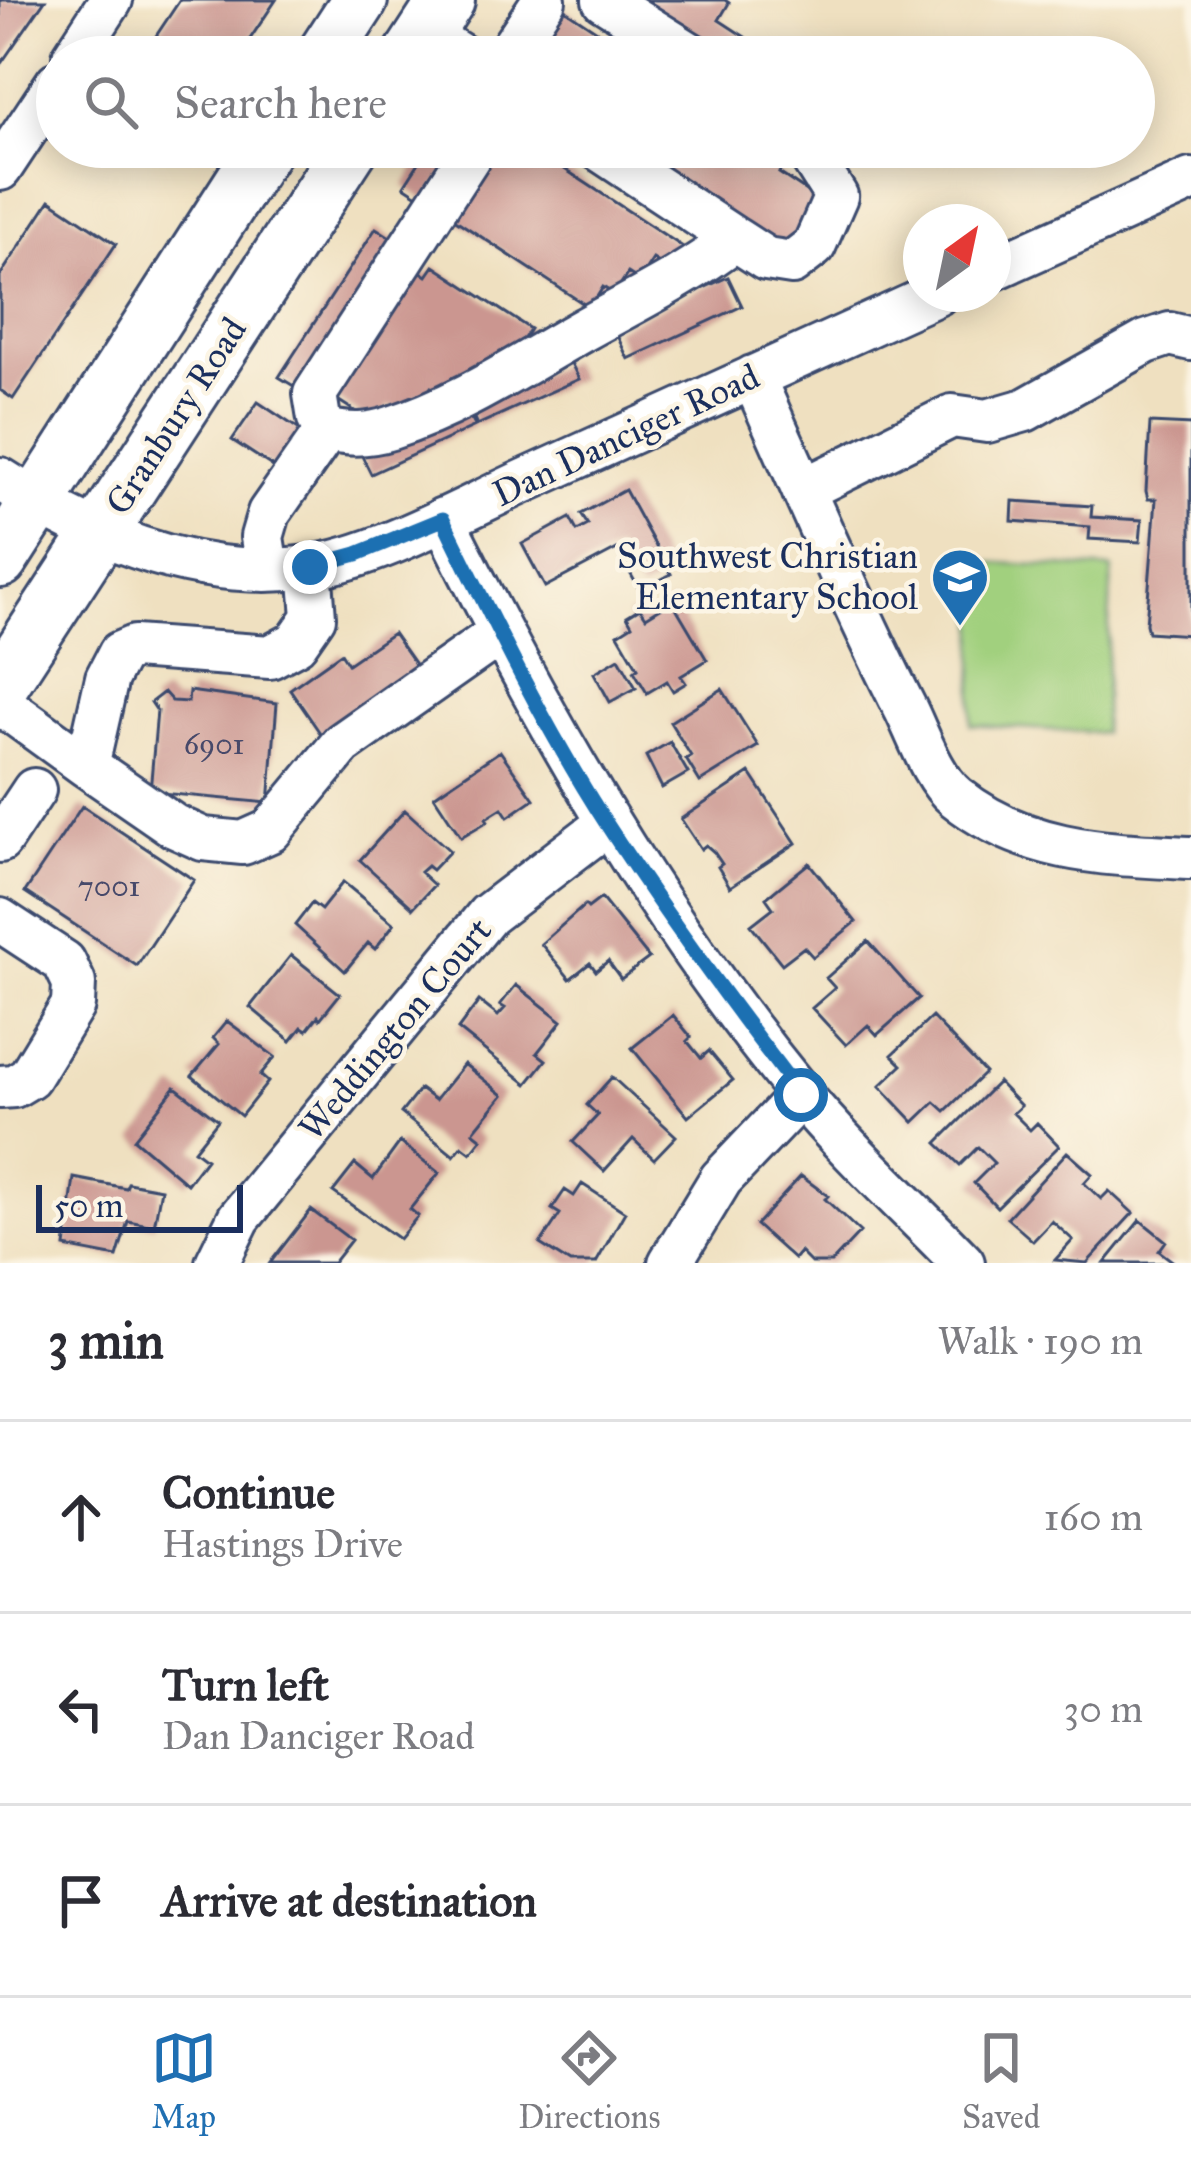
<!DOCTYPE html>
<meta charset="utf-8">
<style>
:root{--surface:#fff;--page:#f2f2f3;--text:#2b2b33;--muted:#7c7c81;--line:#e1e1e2;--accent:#1f6fb2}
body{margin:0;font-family:"IM FELL Great Primer",serif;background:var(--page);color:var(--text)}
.compass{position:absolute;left:903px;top:204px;width:108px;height:108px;border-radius:50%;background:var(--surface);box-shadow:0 6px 30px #0003;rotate:33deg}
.scale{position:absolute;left:36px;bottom:30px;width:207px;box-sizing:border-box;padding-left:12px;border:6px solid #1b2f5e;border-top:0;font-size:33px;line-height:42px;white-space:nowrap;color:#1b2f5e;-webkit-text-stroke:9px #fcf5e5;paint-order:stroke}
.stop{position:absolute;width:36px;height:36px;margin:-27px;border:9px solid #1f6fb2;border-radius:50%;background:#fff}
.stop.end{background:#1f6fb2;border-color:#fff;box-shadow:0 3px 12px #0008}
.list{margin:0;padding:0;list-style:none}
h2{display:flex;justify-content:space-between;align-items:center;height:156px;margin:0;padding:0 48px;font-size:51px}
h2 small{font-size:39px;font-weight:400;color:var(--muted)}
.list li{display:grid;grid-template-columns:78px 1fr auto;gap:36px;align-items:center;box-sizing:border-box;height:192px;padding:0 48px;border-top:3px solid var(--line)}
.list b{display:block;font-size:45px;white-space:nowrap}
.list p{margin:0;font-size:39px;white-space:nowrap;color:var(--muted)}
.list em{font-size:39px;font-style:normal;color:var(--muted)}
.icon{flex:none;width:66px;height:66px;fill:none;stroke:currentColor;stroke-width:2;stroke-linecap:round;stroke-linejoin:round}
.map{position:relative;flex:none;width:1191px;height:1263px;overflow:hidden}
.search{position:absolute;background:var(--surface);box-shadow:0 6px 30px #0003;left:36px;right:36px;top:36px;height:132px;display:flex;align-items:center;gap:30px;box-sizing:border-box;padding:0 42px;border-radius:66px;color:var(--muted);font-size:45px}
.sheet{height:732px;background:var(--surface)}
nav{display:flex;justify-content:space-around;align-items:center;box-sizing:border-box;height:168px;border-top:3px solid var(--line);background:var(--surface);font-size:33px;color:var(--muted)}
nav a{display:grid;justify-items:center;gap:6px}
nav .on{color:var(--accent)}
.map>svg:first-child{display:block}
.green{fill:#a1d07e;stroke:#5e806e;stroke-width:3}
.building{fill:#cb9690}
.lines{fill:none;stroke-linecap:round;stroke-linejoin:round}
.minor-casing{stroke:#3b4a6d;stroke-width:48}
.major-casing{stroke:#3b4a6d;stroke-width:60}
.minor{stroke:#fff;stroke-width:42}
.major{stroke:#fff;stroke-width:54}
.route{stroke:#1f6fb2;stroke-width:15}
.labels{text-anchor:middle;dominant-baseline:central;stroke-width:9;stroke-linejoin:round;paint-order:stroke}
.number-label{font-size:30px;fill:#47496a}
.street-label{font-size:36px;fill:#1b2f5e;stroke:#fcf5e5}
.poi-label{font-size:36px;fill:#1b2f5e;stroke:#fcf5e5;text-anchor:end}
</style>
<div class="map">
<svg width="1191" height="1263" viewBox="0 0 1191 1263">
<rect width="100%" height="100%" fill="#fcf5e5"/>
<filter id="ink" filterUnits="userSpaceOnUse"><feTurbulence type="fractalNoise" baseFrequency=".00833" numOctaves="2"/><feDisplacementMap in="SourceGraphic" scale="24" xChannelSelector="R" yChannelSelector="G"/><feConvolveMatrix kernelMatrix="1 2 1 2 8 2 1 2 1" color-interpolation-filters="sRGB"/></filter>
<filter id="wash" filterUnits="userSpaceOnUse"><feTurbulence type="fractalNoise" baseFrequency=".004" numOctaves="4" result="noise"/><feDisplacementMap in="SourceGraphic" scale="48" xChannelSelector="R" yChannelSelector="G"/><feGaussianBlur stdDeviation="2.7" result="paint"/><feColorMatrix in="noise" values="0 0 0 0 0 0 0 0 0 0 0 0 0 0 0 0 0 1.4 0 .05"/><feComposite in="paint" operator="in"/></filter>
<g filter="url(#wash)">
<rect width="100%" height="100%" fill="#efe0c0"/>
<path class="green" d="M979 562 1112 569 1103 733 971 725Z"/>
<g id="blocks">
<path class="building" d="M0 0H45L0 65Z
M180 0H276L238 57H142Z
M640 0H725L729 3 719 20 745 37 732 57H728Z
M561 7 636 57H528Z
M429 147H461L427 201 404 186Z
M497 147H531L689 251 675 273 653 259 639 280 628 273 614 294 603 287 590 308 451 217Z
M622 147H773L789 157 779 173 821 201 786 254Z
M50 200 116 244 13 399 0 390V276Z
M376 228 398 242 302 391 279 377Z
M434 266 530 329 509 362 498 355 488 371 478 364 467 381 452 378 442 394 431 387 424 398 418 394 411 405 399 411 389 405 382 415 370 421 333 397 417 269 427 276Z
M728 277 742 306 628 359 614 329Z
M570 361 579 379 477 425 469 407Z
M258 402 306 434 281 472 232 440Z
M466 408 475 426 371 474 362 456Z
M1150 423 1191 425V635L1148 632 1146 624 1156 499H1148L1146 491Z
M625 490 671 574 640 591 617 549 545 587 522 544 570 518 577 531 588 525 581 514Z
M1013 501 1092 506 1091 517 1142 520 1140 542 1089 539 1090 527 1012 521Z
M672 601 707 660 681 676 686 683 673 691 667 681 647 693 634 671 638 668 618 634 632 625 627 616 640 608 646 617Z
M393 633 424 677 327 743 290 689 341 653 348 664Z
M619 658 636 688 610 702 594 673Z
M722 689 758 746 700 782 686 759 691 756 670 722Z
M189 691 277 703 269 803 150 792 157 711 151 702 164 692 172 701 188 702Z
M670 742 688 773 662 788 646 756Z
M500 751 534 799 508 817 502 808 486 818 488 821 461 837 434 796Z
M750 773 796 843 730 887 718 867 722 864 714 852 706 845 701 849 681 819Z
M82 806 194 880 137 966 25 892Z
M405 810 450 851 432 870 427 866 420 872 434 885 413 908 360 860Z
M809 863 856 922 813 957 804 947 782 964 751 925 773 908 766 898Z
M343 882 394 924 375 949 368 943 345 971 295 925 312 903 321 910Z
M601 898 649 958 621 979 608 961 596 971 590 963 570 979 541 944 585 905 588 908Z
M868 941 919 998 877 1035 868 1025 846 1045 812 1008 835 988 826 978Z
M291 955 340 994 320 1019 318 1016 307 1030 302 1027 291 1041 250 1007Z
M516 985 562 1021 537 1053 546 1060 527 1084 458 1029 479 1001 498 1016 505 1008 500 1005Z
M673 1015 691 1037 687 1041 701 1058 709 1051 733 1080 688 1117 632 1048Z
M932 1017 985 1073 945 1111 935 1102 914 1122 880 1086 902 1065 892 1055Z
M227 1021 275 1057 260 1075 268 1082 241 1116 192 1076 219 1044 213 1038Z
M464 1064 503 1095 473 1132 482 1139 471 1153 462 1146 454 1156 401 1113 420 1089 435 1100Z
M612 1077 676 1136 654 1159 633 1139 604 1171 573 1142 598 1115 587 1105Z
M998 1082 1021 1106 1013 1113 1030 1130 1037 1123 1059 1146 997 1207 974 1183 994 1163 978 1147 960 1165 937 1143Z
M175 1087 218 1120 194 1150 206 1159 187 1184 134 1139Z
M400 1142 439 1173 410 1209 418 1216 399 1239 333 1192 355 1164 373 1179Z
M1067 1152 1092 1174 1084 1183 1101 1199 1109 1191 1133 1213 1087 1263 1055 1260 1073 1240 1052 1221 1033 1241 1007 1218Z
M801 1176 828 1196 825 1199 860 1232 831 1263H811L800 1252 794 1259 756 1225Z
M74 1178 126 1188 128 1183 161 1189 154 1226 128 1221 117 1257 65 1247Z
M582 1184 625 1212 596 1263H570L540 1244 560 1214 552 1209 565 1190 574 1196Z
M311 1210 351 1240 333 1263H270Z
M1140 1220 1166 1241 1159 1251 1175 1263H1105Z"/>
</g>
</g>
<g filter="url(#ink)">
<use href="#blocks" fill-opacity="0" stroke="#3b4a6d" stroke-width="3"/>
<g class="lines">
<defs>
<path id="minor" d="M604 0 695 57
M425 33 463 57
M74 57 111 0
M506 57 544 0
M475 147 315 394 319 419 327 430C350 436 369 435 391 428 460 406 521 365 583 330 635 301 687 276 735 239L766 259 792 263 814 246 836 196 805 147
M596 147 735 239
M0 169 57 83
M993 269 1191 180
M753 377C803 489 851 601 906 710 919 737 933 778 956 797 1026 853 1106 854 1191 858
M0 479C92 538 198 582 309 567 379 557 465 508 529 479 665 417 801 355 937 294
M803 490 952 416 987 421 1025 410 1146 342 1170 334 1191 339
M443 519C543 721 655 916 798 1091 848 1152 908 1206 963 1263
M267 568 262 537 269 513 327 430
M0 703 87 766 107 678 120 653 134 647 270 657 296 643 314 617 310 567
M87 766 174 826 203 839 243 843 270 831 342 744 500 633
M0 841 34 790
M0 920 64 962 74 983 73 1005 29 1077 14 1086 0 1087
M217 1263 239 1218 488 915 607 824
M670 1263 721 1179 801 1095"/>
<path id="major" d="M323 57 360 0
M410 57 447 0
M0 560 265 147
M0 686 351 147"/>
</defs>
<use href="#minor" class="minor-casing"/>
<use href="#major" class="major-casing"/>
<use href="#minor" class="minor"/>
<use href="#major" class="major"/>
</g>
</g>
<g class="lines" filter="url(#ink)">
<path class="route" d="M310 567 357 554 443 519C494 623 545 729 608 826 668 919 734 1008 801 1095"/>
</g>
<defs>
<symbol id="school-pin" viewBox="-11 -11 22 30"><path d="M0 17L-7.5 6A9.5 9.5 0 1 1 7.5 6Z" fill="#1f6fb2" stroke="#fcf5e5"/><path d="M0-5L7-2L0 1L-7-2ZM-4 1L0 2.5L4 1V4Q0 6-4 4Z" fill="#fff"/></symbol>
</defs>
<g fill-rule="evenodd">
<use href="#school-pin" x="927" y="544" width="66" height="90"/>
</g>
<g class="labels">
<g class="number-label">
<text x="214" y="744">6901</text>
<text x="109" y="886">7001</text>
</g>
<g class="street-label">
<text transform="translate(176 416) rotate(-57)">Granbury Road</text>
<text transform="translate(626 435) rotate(-25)">Dan Danciger Road</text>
<text transform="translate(395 1029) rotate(-50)">Weddington Court</text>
</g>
<g class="poi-label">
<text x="918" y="556">Southwest Christian<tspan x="918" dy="41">Elementary School</tspan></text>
</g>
</g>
</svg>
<svg class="compass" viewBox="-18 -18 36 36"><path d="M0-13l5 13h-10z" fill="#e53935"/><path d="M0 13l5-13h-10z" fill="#7c7c81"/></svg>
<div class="scale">50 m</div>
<div class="stop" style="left:801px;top:1095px"></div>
<div class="stop end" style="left:310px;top:567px"></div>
<div class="search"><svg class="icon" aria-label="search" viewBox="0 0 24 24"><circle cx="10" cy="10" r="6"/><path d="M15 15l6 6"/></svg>Search here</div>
</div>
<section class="sheet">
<h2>3 min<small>Walk · 190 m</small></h2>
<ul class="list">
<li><svg class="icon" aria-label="ahead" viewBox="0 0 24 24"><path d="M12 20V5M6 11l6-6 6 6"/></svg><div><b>Continue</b><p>Hastings Drive</p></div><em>160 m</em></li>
<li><svg class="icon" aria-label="left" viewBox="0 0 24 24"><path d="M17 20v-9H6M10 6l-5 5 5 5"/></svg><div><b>Turn left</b><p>Dan Danciger Road</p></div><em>30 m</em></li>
<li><svg class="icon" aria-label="arrive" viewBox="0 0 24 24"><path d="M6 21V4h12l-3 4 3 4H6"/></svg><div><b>Arrive at destination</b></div></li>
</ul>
</section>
<nav>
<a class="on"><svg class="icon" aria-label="map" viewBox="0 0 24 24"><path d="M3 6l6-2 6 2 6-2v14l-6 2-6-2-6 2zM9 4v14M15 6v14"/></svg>Map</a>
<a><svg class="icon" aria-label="directions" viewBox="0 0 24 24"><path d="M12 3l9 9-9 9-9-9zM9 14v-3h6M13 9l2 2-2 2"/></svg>Directions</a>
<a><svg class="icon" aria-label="saved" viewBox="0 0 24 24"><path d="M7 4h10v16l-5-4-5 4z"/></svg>Saved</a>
</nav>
